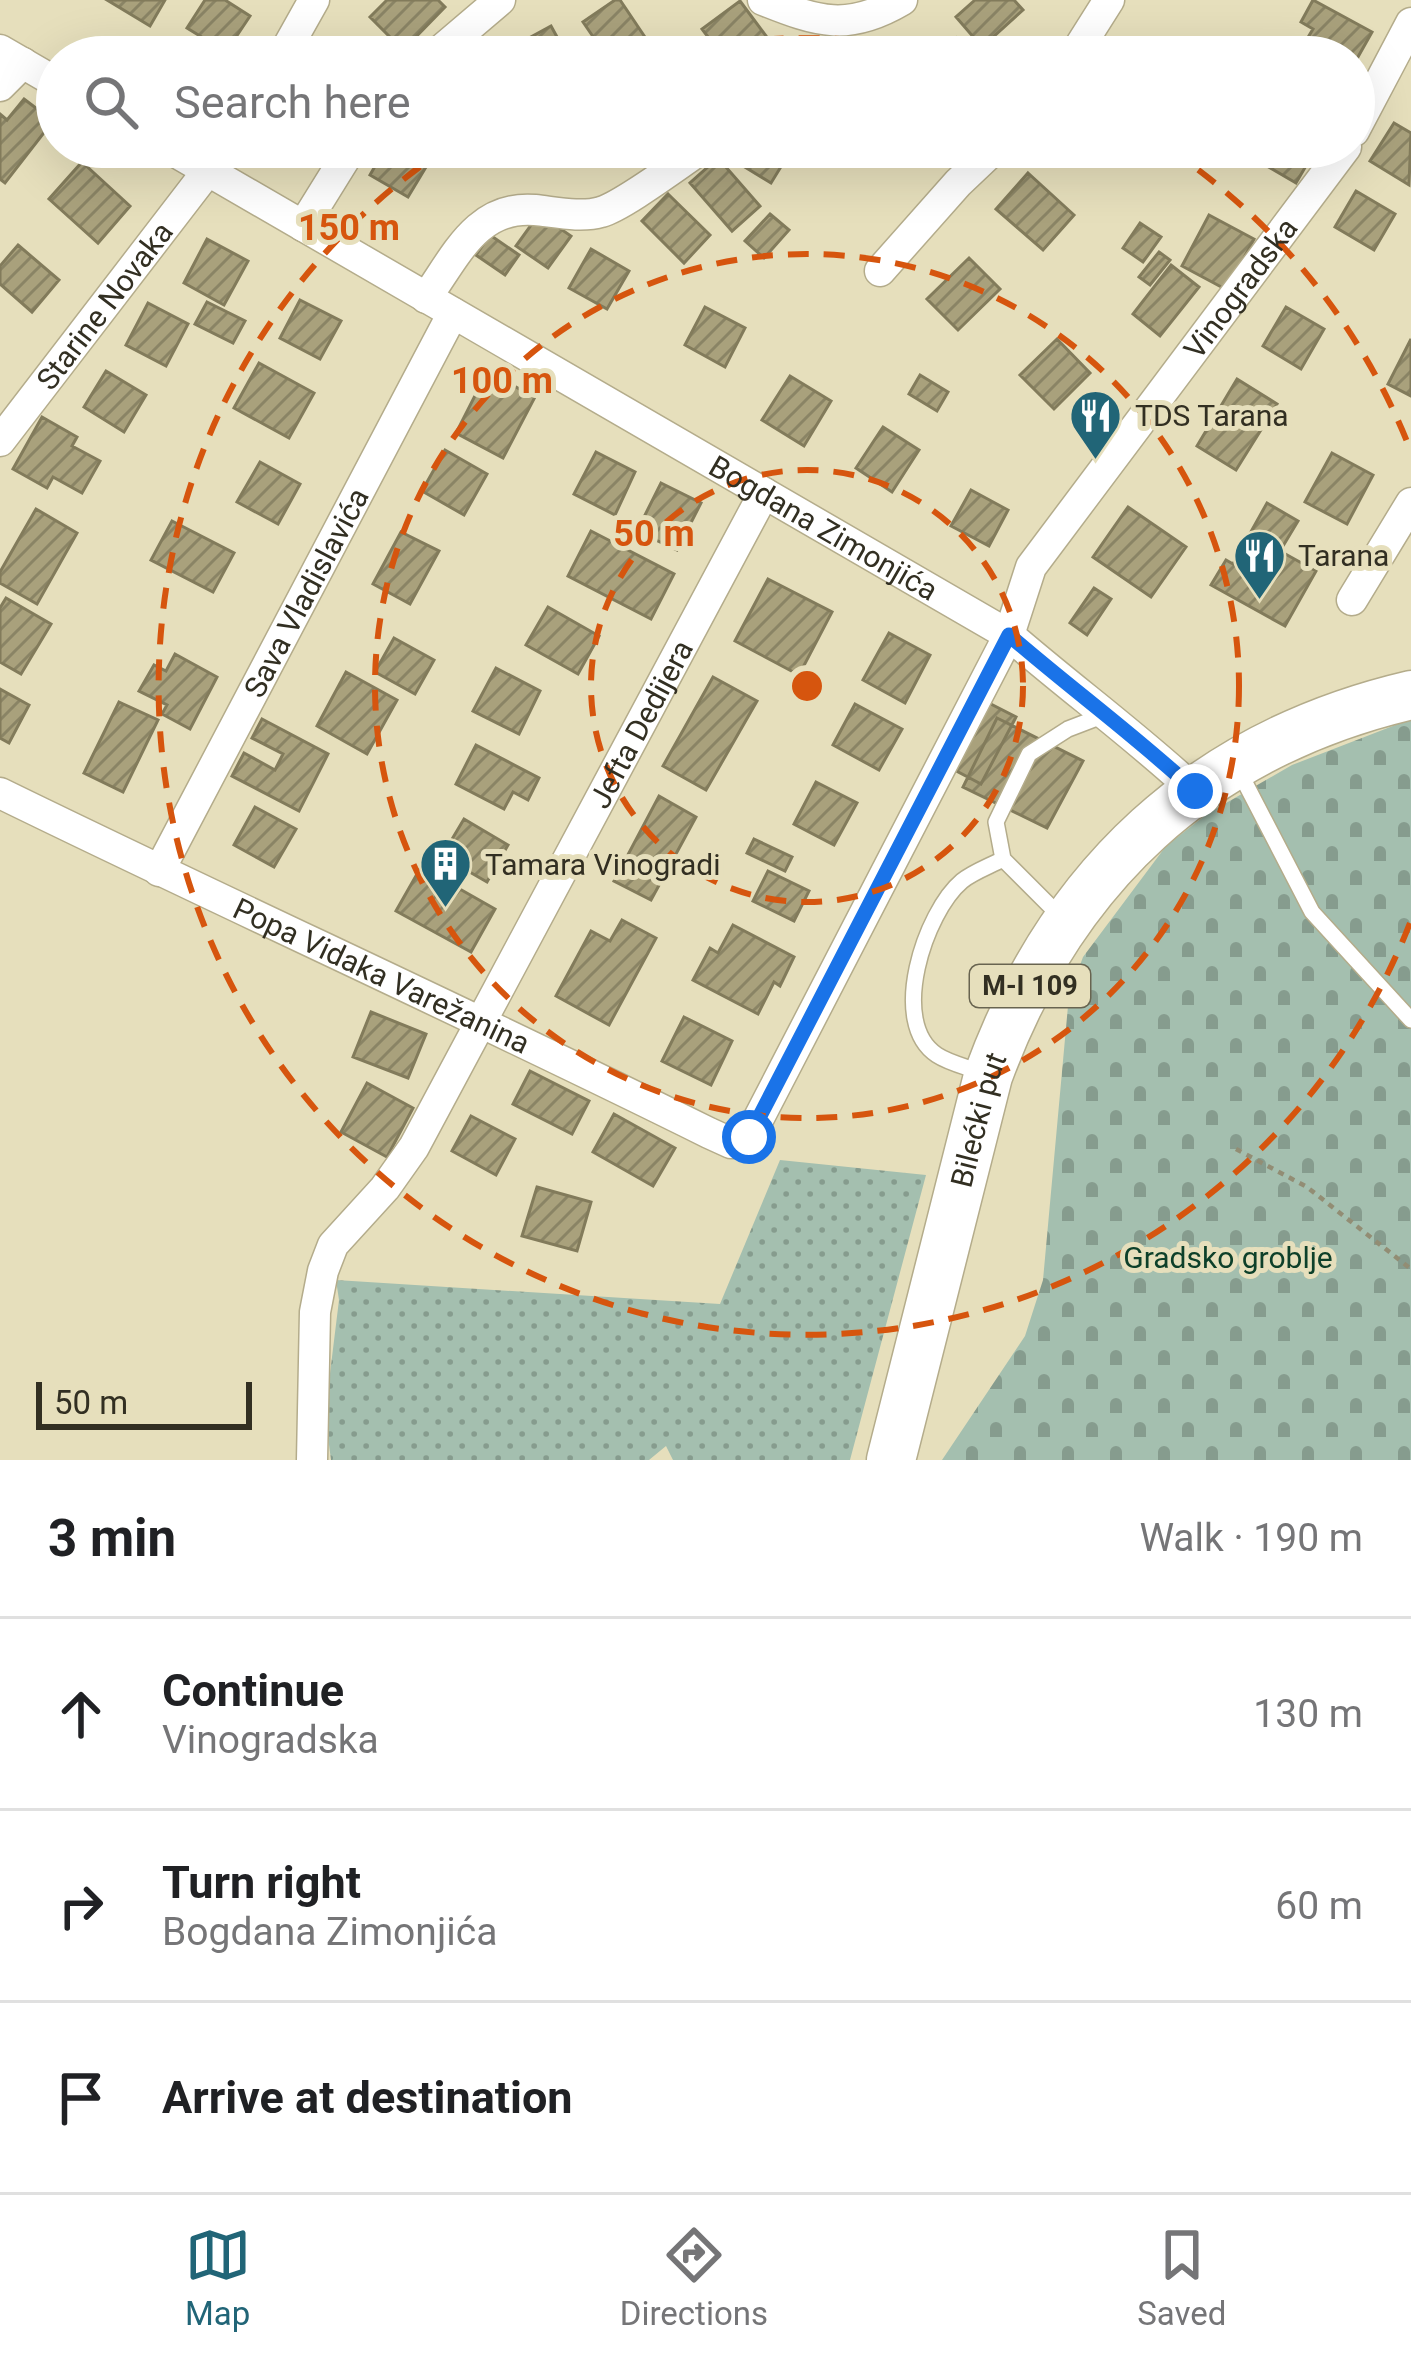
<!DOCTYPE html>
<meta charset="utf-8">
<style>
:root{--surface:#fff;--page:#f6f6f6;--text:#202124;--muted:#757577;--line:#e0e0e0;--accent:#216577}
body{margin:0;font-family:Roboto,sans-serif;background:var(--page);color:var(--text)}
.scale{position:absolute;left:36px;bottom:30px;width:216px;box-sizing:border-box;padding-left:12px;border:6px solid #322f22;border-top:0;font-size:33px;line-height:42px;white-space:nowrap;color:#322f22;-webkit-text-stroke:9px #e6dfbc;paint-order:stroke}
.stop{position:absolute;width:36px;height:36px;margin:-27px;border:9px solid #1a73e8;border-radius:50%;background:#fff}
.stop.end{background:#1a73e8;border-color:#fff;box-shadow:0 3px 12px #0008}
.list{margin:0;padding:0;list-style:none}
h2{display:flex;justify-content:space-between;align-items:center;height:156px;margin:0;padding:0 48px;font-size:51px}
h2 small{font-size:39px;font-weight:400;color:var(--muted)}
.list li{display:grid;grid-template-columns:78px 1fr auto;gap:36px;align-items:center;box-sizing:border-box;height:192px;padding:0 48px;border-top:3px solid var(--line)}
.list b{display:block;font-size:45px;white-space:nowrap}
.list p{margin:0;font-size:39px;white-space:nowrap;color:var(--muted)}
.list em{font-size:39px;font-style:normal;color:var(--muted)}
.icon{flex:none;width:66px;height:66px;fill:none;stroke:currentColor;stroke-width:2;stroke-linecap:round;stroke-linejoin:round}
.map{position:relative;flex:none;width:1411px;height:1460px;overflow:hidden}
.search{position:absolute;background:var(--surface);box-shadow:0 12px 48px #0002;left:36px;right:36px;top:36px;height:132px;display:flex;align-items:center;gap:30px;box-sizing:border-box;padding:0 42px;border-radius:66px;color:var(--muted);font-size:45px}
.sheet{height:732px;background:var(--surface)}
nav{display:flex;justify-content:space-around;align-items:center;box-sizing:border-box;height:168px;border-top:3px solid var(--line);background:var(--surface);font-size:33px;color:var(--muted)}
nav a{display:grid;justify-items:center;gap:6px}
nav .on{color:var(--accent)}
.map>svg:first-child{display:block}
.grass{fill:url(#grass-dots)}
.cemetery{fill:url(#cemetery-stones)}
.building{fill:url(#building-hatch);stroke:#827b5b;stroke-width:3}
.lines{fill:none;stroke-linecap:round;stroke-linejoin:round}
.service-casing{stroke:#b4ac8b;stroke-width:18}
.minor-casing{stroke:#b4ac8b;stroke-width:33}
.primary-casing{stroke:#b4ac8b;stroke-width:51}
.path{stroke:#928d74;stroke-width:4.5;stroke-dasharray:6 6;stroke-linecap:butt}
.service{stroke:#fff;stroke-width:15}
.minor{stroke:#fff;stroke-width:30}
.primary{stroke:#fff;stroke-width:48}
.route{stroke:#1a73e8;stroke-width:15}
.ring{fill:none;stroke:#d6550e;stroke-width:6;stroke-dasharray:21 15}
.labels{text-anchor:middle;dominant-baseline:central;stroke-width:10;stroke-linejoin:round;paint-order:stroke}
.shield{fill:#e6dfbc;stroke:#686450;stroke-width:3}
.shield-label{font-size:27px;font-weight:bold;fill:#322f22}
.street-label{font-size:30px;fill:#322f22;stroke:#e6dfbc}
.poi-label{font-size:30px;fill:#322f22;stroke:#e6dfbc;text-anchor:start}
.park-label{font-size:30px;fill:#0d402a;stroke:#e6dfbc}
.centre{fill:#d6550e;stroke:#e6dfbc;stroke-width:6}
.ring-label{font-size:36px;text-anchor:middle;font-weight:bold;fill:#d6550e;stroke:#e6dfbc;stroke-width:10;stroke-linejoin:round;paint-order:stroke}
</style>
<div class="map">
<svg width="1411" height="1460" viewBox="0 0 1411 1460">
<defs>
<pattern id="grass-dots" width="8" height="8" patternUnits="userSpaceOnUse" patternTransform="scale(3)"><rect width="8" height="8" fill="#a4bfaf"/><path d="M2 2h.1M6 6h.1" fill="none" stroke="#869c8e" stroke-width="1.8" stroke-linecap="round"/></pattern>
<pattern id="cemetery-stones" width="16" height="16" patternUnits="userSpaceOnUse" patternTransform="scale(3)"><rect width="16" height="16" fill="#a4bfaf"/><path d="M2 7V4a2 2 0 0 1 4 0v3zM10 15v-3a2 2 0 0 1 4 0v3z" fill="#869c8e"/></pattern>
<pattern id="building-hatch" width="6" height="6" patternUnits="userSpaceOnUse" patternTransform="scale(3)"><rect width="6" height="6" fill="#a9a17c"/><path d="M-1 1l2-2M0 6l6-6M5 7l2-2" fill="none" stroke="#8a8465"/></pattern>
</defs>
<rect width="100%" height="100%" fill="#e6dfbc"/>
<path class="grass" d="M780 1160 926 1175 850 1460H673L666 1446 649 1460H331L325 1414 339 1300 336 1280 720 1304Z"/>
<path class="cemetery" d="M1411 719V1460H942L1025 1336 1043 1280 1069 995 1083 957 1166 846 1207 814 1292 765Z"/>
<path class="building" d="M107 0H165L150 26Z
M205 0H225L250 16 226 52 187 28Z
M387 0H438L445 7 403 50 370 17Z
M615 0H620L651 46 635 57H607L583 22Z
M975 0H1014L1023 10 982 47 956 17Z
M1313 0 1372 32 1354 64V57H1327L1304 44 1313 29 1301 22Z
M740 1 769 40 746 57H723L702 29Z
M551 26 568 57H511L507 50Z
M956 38 970 57H932Z
M24 99 53 121 5 183 0 179V114L7 120Z
M1394 123 1411 133 1409 185 1370 161Z
M386 147H403L429 162 408 197 370 175Z
M744 147H793L771 183 735 161Z
M870 147H908L882 165Z
M1256 147H1317L1296 183 1250 156Z
M718 158 760 206 732 231 690 183Z
M82 162 130 206 98 243 49 199Z
M1028 173 1074 215 1043 250 996 209Z
M1356 191 1395 214 1374 250 1335 227Z
M668 194 710 235 684 263 642 221Z
M539 214 571 236 548 268 516 246Z
M770 214 789 230 764 258 745 241Z
M1209 215 1254 239 1227 290 1182 266Z
M1140 223 1161 237 1143 262 1123 248Z
M490 235 519 255 505 275 476 255Z
M207 239 248 261 224 305 184 283Z
M18 245 59 280 32 312 0 284V266Z
M591 249 629 271 607 309 569 288Z
M1159 252 1170 260 1150 285 1139 277Z
M969 258 1000 289 958 330 927 299Z
M1171 265 1199 287 1160 336 1133 314Z
M300 300 341 321 320 359 280 338Z
M207 302 245 321 233 343 195 324Z
M148 303 188 324 166 366 126 345Z
M705 307 745 328 725 367 685 345Z
M1286 307 1324 329 1301 369 1263 346Z
M1057 339 1090 373 1054 409 1020 375Z
M1411 339V396L1388 384Z
M259 363 314 393 289 438 234 408Z
M106 371 146 395 124 432 84 407Z
M487 372 535 397 503 458 456 433Z
M920 375 948 392 937 411 909 394Z
M790 376 831 401 804 446 762 420Z
M1237 379 1277 404 1236 470 1197 446Z
M42 417 77 437 72 446 100 461 82 493 53 477 47 488 13 469Z
M883 427 919 450 892 492 856 468Z
M445 450 487 474 464 515 422 491Z
M596 452 635 472 615 515 574 494Z
M1332 453 1373 475 1347 524 1305 502Z
M260 462 300 484 278 524 237 502Z
M661 483 701 503 677 550 637 531Z
M971 490 1008 510 989 546 951 526Z
M1267 503 1298 521 1280 551 1316 571 1285 626 1211 585 1226 560 1233 564Z
M1128 507 1186 547 1151 597 1093 557Z
M36 509 77 533 37 604 0 583V572Z
M172 521 234 553 213 592 151 560Z
M591 531 674 574 651 619 568 576Z
M401 532 439 551 410 604 373 584Z
M768 579 832 612 799 675 735 641Z
M1094 588 1111 599 1087 635 1070 623Z
M6 598 51 624 21 674 0 662V608Z
M548 607 599 636 578 674 526 645Z
M889 633 930 655 905 703 863 680Z
M394 638 434 660 415 694 375 672Z
M175 654 217 677 190 729 162 714 167 705 139 691 154 665 166 671Z
M496 668 540 691 519 734 473 711Z
M346 672 397 700 367 754 317 726Z
M713 677 757 701 706 790 663 766Z
M0 689 29 705 9 743 0 738Z
M983 700 1016 717 981 784 949 767Z
M119 702 158 720 123 792 84 773Z
M855 704 902 729 879 770 833 745Z
M997 718 1083 761 1047 828 963 787Z
M262 719 328 754 299 811 232 776 244 753 275 770 283 754 252 738Z
M476 745 539 778 528 800 513 792 504 809 456 784Z
M816 782 857 803 834 845 794 824Z
M659 796 696 817 651 900 614 881Z
M255 807 296 829 274 867 234 845Z
M464 819 508 845 487 882 442 856Z
M754 839 792 857 785 871 747 853Z
M421 867 495 909 471 952 396 911Z
M768 871 809 891 794 921 753 901Z
M622 920 656 938 609 1025 556 996 591 931 610 941Z
M733 925 794 957 780 986 774 982 758 1014 693 980 710 948 718 953Z
M371 1012 426 1034 408 1078 353 1057Z
M684 1017 732 1041 711 1085 662 1061Z
M530 1071 589 1101 572 1134 513 1104Z
M367 1083 413 1108 387 1157 341 1132Z
M614 1114 675 1148 653 1186 593 1152Z
M471 1116 515 1139 496 1175 452 1151Z
M537 1187 591 1202 577 1251 522 1236Z"/>
<g class="lines">
<defs>
<path id="service" d="M1240 773 1312 912 1411 1020
M1061 917 1003 859 996 822 1029 754 1068 729 1102 716
M980 1072C967 1067 949 1063 937 1055 888 1023 925 912 962 881 973 872 990 866 1003 859"/>
<g id="minor">
<path d="M763 0C818 22 848 32 902 0"/>
<path d="M0 50 57 83"/>
<path d="M282 57 314 0"/>
<path d="M433 57 500 0"/>
<path d="M1073 57 1109 0"/>
<path d="M0 86 23 63"/>
<path d="M1354 131 1411 23"/>
<path id="s1" d="M167 147 1009 635C1070 688 1136 736 1195 791"/>
<path d="M303 226 352 147"/>
<path d="M880 271 958 183 996 147"/>
<path d="M426 298C456 256 477 205 535 210 555 212 581 218 601 212 623 206 681 162 704 147"/>
<path id="s2" d="M0 441 226 147"/>
<path d="M1352 600 1411 503"/>
<path id="s3" d="M0 793C235 908 474 1016 709 1133L731 1143 749 1137 1009 635 1031 567 1346 147"/>
<path id="s4" d="M159 871 453 313"/>
<path id="s5" d="M312 1460 315 1312 323 1271 333 1245 385 1188 414 1147 764 493"/>
</g>
<g id="primary">
<path id="s6" d="M891 1460 988 1076C1061 876 1202 744 1411 695"/>
</g>
</defs>
<use href="#service" class="service-casing"/>
<use href="#minor" class="minor-casing"/>
<use href="#primary" class="primary-casing"/>
<path class="path" d="M1236 1149 1307 1187 1411 1269"/>
<use href="#service" class="service"/>
<use href="#minor" class="minor"/>
<use href="#primary" class="primary"/>
</g>
<g class="lines">
<path class="route" d="M749 1137 1009 635C1070 688 1136 736 1195 791"/>
</g>
<g class="ring">
<circle cx="807" cy="686" r="216"/>
<circle cx="807" cy="686" r="432"/>
<path d="M1410 923A648 648 0 1 1 445 149M656 56A648 648 0 0 1 958 56M1169 149A648 648 0 0 1 1410 449"/>
</g>
<defs>
<symbol id="restaurant-pin" viewBox="-11 -11 22 30"><path d="M0 17L-7.5 6A9.5 9.5 0 1 1 7.5 6Z" fill="#216577" stroke="#e6dfbc"/><path d="M-5-6h1v4h1v-4h1v4h1v-4h1v5L-1.5 .5V6h-2V.5L-5-1ZM5-6V6H3V1.5H1.5Q1.5-4 5-6Z" fill="#fff"/></symbol>
<symbol id="building-pin" viewBox="-11 -11 22 30"><path d="M0 17L-7.5 6A9.5 9.5 0 1 1 7.5 6Z" fill="#216577" stroke="#e6dfbc"/><path d="M-4-6H4V6H1V3H-1V6H-4ZM-2.5-4.3h1.7v1.8h-1.7ZM.8-4.3h1.7v1.8H.8ZM-2.5-1h1.7V.8h-1.7ZM.8-1h1.7V.8H.8Z" fill="#fff"/></symbol>
</defs>
<g fill-rule="evenodd">
<use href="#restaurant-pin" x="1066" y="386" width="59" height="81"/>
<use href="#restaurant-pin" x="1230" y="526" width="59" height="81"/>
<use href="#building-pin" x="416" y="834" width="59" height="81"/>
</g>
<g class="labels">
<rect class="shield" x="970" y="965" width="120" height="42" rx="9"/>
<g class="shield-label">
<text x="1030" y="986">M-I 109</text>
</g>
<g class="street-label">
<text stroke="none"><textPath href="#s3" startOffset="1815">Vinogradska</textPath></text>
<text stroke="none"><textPath href="#s2" startOffset="171">Starine Novaka</textPath></text>
<text stroke="none"><textPath href="#s1" startOffset="759">Bogdana Zimonjića</textPath></text>
<text stroke="none"><textPath href="#s4" startOffset="315">Sava Vladislavića</textPath></text>
<text stroke="none"><textPath href="#s5" startOffset="825">Jefta Dedijera</textPath></text>
<text stroke="none"><textPath href="#s3" startOffset="423">Popa Vidaka Varežanina</textPath></text>
<text stroke="none"><textPath href="#s6" startOffset="351">Bilećki put</textPath></text>
</g>
<g class="poi-label">
<text x="1135" y="415">TDS Tarana</text>
<text x="1298" y="555">Tarana</text>
<text x="485" y="864">Tamara Vinogradi</text>
</g>
<g class="park-label">
<text x="1228" y="1257">Gradsko groblje</text>
</g>
</g>
<circle cx="807" cy="686" r="18" class="centre"/>
<g class="ring-label">
<text x="349" y="240">150 m</text>
<text x="502" y="393">100 m</text>
<text x="654" y="546">50 m</text>
</g>
</svg>
<div class="scale">50 m</div>
<div class="stop" style="left:749px;top:1137px"></div>
<div class="stop end" style="left:1195px;top:791px"></div>
<div class="search"><svg class="icon" aria-label="search" viewBox="0 0 24 24"><circle cx="10" cy="10" r="6"/><path d="M15 15l6 6"/></svg>Search here</div>
</div>
<section class="sheet">
<h2>3 min<small>Walk · 190 m</small></h2>
<ul class="list">
<li><svg class="icon" aria-label="ahead" viewBox="0 0 24 24"><path d="M12 20V5M6 11l6-6 6 6"/></svg><div><b>Continue</b><p>Vinogradska</p></div><em>130 m</em></li>
<li><svg class="icon" aria-label="right" viewBox="0 0 24 24"><path d="M7 20v-9h11M14 6l5 5-5 5"/></svg><div><b>Turn right</b><p>Bogdana Zimonjića</p></div><em>60 m</em></li>
<li><svg class="icon" aria-label="arrive" viewBox="0 0 24 24"><path d="M6 21V4h12l-3 4 3 4H6"/></svg><div><b>Arrive at destination</b></div></li>
</ul>
</section>
<nav>
<a class="on"><svg class="icon" aria-label="map" viewBox="0 0 24 24"><path d="M3 6l6-2 6 2 6-2v14l-6 2-6-2-6 2zM9 4v14M15 6v14"/></svg>Map</a>
<a><svg class="icon" aria-label="directions" viewBox="0 0 24 24"><path d="M12 3l9 9-9 9-9-9zM9 14v-3h6M13 9l2 2-2 2"/></svg>Directions</a>
<a><svg class="icon" aria-label="saved" viewBox="0 0 24 24"><path d="M7 4h10v16l-5-4-5 4z"/></svg>Saved</a>
</nav>
